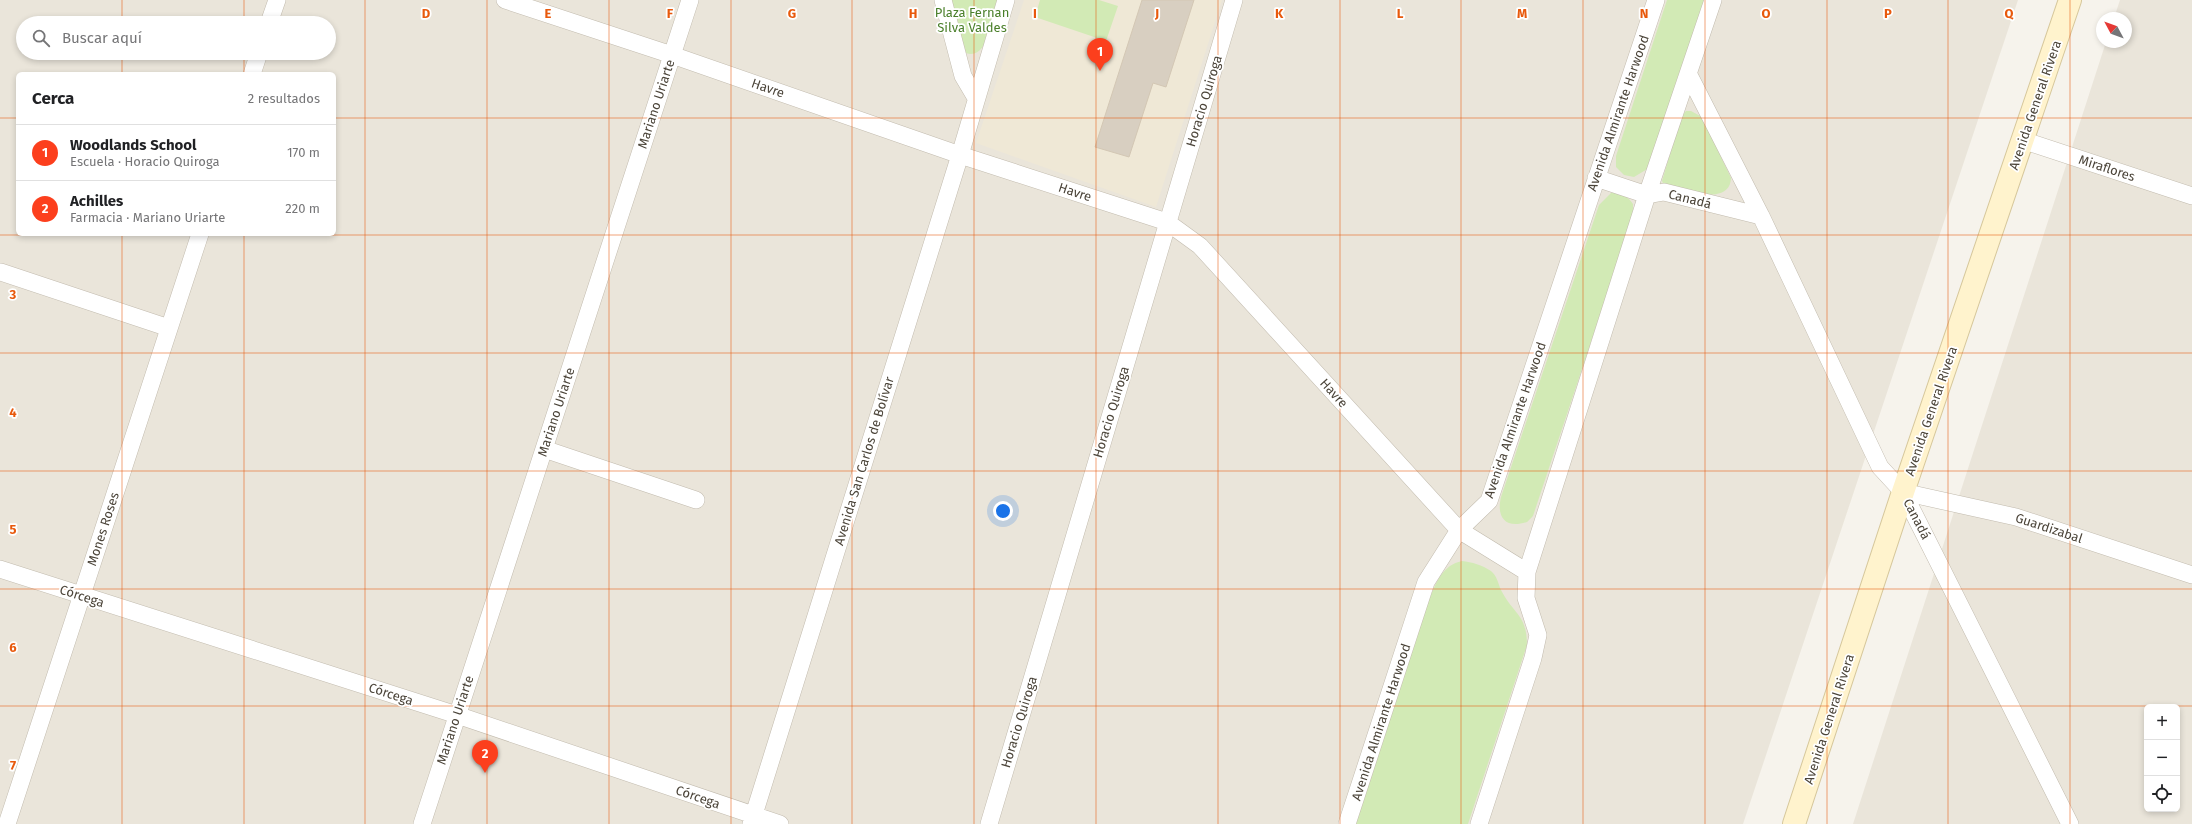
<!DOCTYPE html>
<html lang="es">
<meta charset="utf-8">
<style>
:root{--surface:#fff;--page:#f2f2f2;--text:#202124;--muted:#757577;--line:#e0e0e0;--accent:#fc3f1d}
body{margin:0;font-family:"Fira Sans",sans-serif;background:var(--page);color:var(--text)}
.controls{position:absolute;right:12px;bottom:12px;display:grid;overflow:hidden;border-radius:6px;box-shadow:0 2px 6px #0003}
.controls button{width:36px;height:36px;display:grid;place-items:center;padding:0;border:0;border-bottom:1px solid var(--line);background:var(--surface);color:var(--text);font:20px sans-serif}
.compass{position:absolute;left:2096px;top:12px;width:36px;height:36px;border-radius:50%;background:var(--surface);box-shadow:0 2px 6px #0003;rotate:311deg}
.you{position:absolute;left:1003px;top:511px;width:14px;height:14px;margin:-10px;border:3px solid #fff;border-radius:50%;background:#1a73e8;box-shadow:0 0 0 6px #1a73e833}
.badge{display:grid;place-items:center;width:26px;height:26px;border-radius:50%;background:var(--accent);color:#fff;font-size:13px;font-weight:700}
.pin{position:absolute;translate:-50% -33px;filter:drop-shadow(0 1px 2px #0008)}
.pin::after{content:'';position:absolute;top:21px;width:14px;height:12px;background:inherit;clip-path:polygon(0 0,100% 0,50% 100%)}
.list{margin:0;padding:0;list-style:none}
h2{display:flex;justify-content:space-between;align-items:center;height:52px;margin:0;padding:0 16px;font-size:17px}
h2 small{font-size:13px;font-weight:400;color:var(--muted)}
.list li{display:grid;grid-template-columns:26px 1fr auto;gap:12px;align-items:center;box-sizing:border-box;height:56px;padding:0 16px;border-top:1px solid var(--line)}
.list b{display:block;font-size:15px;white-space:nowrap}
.list p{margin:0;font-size:13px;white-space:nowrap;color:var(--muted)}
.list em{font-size:13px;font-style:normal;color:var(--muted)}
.icon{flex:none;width:22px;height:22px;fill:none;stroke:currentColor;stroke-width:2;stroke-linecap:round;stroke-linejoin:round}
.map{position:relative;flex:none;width:2192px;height:824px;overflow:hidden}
.search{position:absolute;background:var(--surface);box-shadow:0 2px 6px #0003;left:16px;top:16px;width:320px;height:44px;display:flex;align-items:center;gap:10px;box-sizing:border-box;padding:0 14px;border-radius:22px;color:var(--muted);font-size:15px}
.panel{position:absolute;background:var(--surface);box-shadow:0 2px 6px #0003;left:16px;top:72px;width:320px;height:164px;border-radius:6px}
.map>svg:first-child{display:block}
.residential{fill:#eae5da;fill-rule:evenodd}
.education{fill:#efe8d6}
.green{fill:#d2eab5}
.building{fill:#d8cfc1;stroke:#d3c7b4}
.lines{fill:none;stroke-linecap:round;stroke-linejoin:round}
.street-casing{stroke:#c2bbae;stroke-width:18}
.secondary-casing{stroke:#d6c79b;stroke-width:24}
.street{stroke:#fff;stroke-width:17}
.secondary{stroke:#fff3cd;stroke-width:22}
.grid{fill:none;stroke:#e8590c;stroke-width:1;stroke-opacity:0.55}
.labels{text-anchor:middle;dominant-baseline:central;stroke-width:3.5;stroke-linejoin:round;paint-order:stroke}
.park-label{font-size:13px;fill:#4a7f2a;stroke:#fff}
.street-label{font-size:13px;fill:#4b4439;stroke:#fff}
.grid-label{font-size:13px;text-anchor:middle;font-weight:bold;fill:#e8590c;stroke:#fff;stroke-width:3.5;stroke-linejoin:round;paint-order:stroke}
</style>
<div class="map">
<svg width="2192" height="824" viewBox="0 0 2192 824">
<rect width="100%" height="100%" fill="#f6f3ec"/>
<path class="residential" d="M0 0H2018L1743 824H0ZM23 23H329V53H23ZM18 74H334V234H18Z
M2120 0H2192V824H1853L2106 42H2126V18H2114ZM2147 707H2177V809H2147Z"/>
<path class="education" d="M1024 0H1222L1156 207 976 143Z"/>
<path class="green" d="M948 0H998C994 16 988 61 966 53Z
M1040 0H1099L1118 6 1106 41 1035 17Z
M1667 0H1705L1649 168 1634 177 1624 175 1616 167V156Z
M1686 111H1691L1702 117 1731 178C1730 208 1679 189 1664 185L1662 181 1681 117Z
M1611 193C1621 192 1627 196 1633 204V216L1533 516 1527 522C1506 529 1496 518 1501 497L1599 205Z
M1462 561C1472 562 1482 565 1491 571 1497 576 1498 583 1501 590 1513 614 1527 614 1527 645L1468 824H1356L1430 597C1437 581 1443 565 1462 561Z"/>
<path class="building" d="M1142 0H1194L1166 87 1153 83 1129 157 1095 147Z"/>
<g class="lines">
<defs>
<path id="street" d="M505 0 672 55 960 155 1167 222 1200 246 1459 530 1527 572
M943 0 963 76 976 98
M269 23 277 0
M252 74 259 53
M1689 75 1761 216 1880 467 1903 492 2070 824
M2022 140 2192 196
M1596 178 1647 195 1664 192 1761 216
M1 272 169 328
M544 449 696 500
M1903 492 2016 517 2192 575
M0 569 457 715 780 824
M7 824 200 234
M422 824 690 0
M751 824 960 155 1006 0
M989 824 1234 0
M1347 824 1426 582 1459 530 1489 501 1656 0
M1479 824 1533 658 1538 635 1526 598 1527 572 1647 195 1713 0"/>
<path id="secondary" d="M1794 824 1903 492 2070 0"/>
</defs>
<use href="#street" class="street-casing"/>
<use href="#secondary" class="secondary-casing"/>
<use href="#street" class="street"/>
<use href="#secondary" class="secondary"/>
</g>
<path class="grid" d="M122 0V23M244 0V23M365 0V824M487 0V824M609 0V824M731 0V824M852 0V824M974 0V824M1096 0V824M1218 0V824M1340 0V824M1461 0V824M1583 0V824M1705 0V824M1827 0V824M1948 0V824M2070 0V824M122 53V74M244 53V74M0 118H18M334 118H2192M122 234V824M244 234V824M0 235H2192M0 353H2192M0 471H2192M0 589H2192M0 706H2192"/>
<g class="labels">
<g class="park-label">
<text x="972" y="12">Plaza Fernan<tspan x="972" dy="15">Silva Valdes</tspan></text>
</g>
<g class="street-label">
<text transform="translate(768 88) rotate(19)">Havre</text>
<text transform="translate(1204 101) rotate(-73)">Horacio Quiroga</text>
<text transform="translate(656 104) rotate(-72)">Mariano Uriarte</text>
<text transform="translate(2035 105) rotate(-71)">Avenida General Rivera</text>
<text transform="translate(1618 113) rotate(-71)">Avenida Almirante Harwood</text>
<text transform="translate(2107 168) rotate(18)">Miraflores</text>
<text transform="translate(1075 192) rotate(18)">Havre</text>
<text transform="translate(1690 199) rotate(14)">Canadá</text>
<text transform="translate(1334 393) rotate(48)">Havre</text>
<text transform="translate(1931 411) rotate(-71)">Avenida General Rivera</text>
<text transform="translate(556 412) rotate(-72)">Mariano Uriarte</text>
<text transform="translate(1111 412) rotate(-73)">Horacio Quiroga</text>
<text transform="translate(1515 420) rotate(-71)">Avenida Almirante Harwood</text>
<text transform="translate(864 461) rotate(-73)">Avenida San Carlos de Bolívar</text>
<text transform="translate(1917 519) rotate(63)">Canadá</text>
<text transform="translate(2049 528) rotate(18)">Guardizabal</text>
<text transform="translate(103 529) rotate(-72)">Mones Roses</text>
<text transform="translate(82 596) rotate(18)">Córcega</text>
<text transform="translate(391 694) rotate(18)">Córcega</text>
<text transform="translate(1829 719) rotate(-72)">Avenida General Rivera</text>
<text transform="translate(455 720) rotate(-72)">Mariano Uriarte</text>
<text transform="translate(1019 722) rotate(-73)">Horacio Quiroga</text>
<text transform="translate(1381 722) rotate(-72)">Avenida Almirante Harwood</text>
<text transform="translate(698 797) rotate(19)">Córcega</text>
</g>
</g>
<g class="grid-label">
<text x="426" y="18">D</text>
<text x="548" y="18">E</text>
<text x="670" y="18">F</text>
<text x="792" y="18">G</text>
<text x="913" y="18">H</text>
<text x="1035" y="18">I</text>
<text x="1157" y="18">J</text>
<text x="1279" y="18">K</text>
<text x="1400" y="18">L</text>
<text x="1522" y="18">M</text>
<text x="1644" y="18">N</text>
<text x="1766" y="18">O</text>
<text x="1888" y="18">P</text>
<text x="2009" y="18">Q</text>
<text x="13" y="299">3</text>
<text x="13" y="417">4</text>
<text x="13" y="534">5</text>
<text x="13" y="652">6</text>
<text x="13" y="770">7</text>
</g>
</svg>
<div class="controls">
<button>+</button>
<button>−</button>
<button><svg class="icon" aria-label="locate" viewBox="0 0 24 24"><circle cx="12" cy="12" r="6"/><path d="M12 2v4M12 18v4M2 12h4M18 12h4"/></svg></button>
</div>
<svg class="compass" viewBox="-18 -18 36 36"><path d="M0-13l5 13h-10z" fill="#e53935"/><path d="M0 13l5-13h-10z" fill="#757577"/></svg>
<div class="you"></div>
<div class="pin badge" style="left:1100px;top:71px">1</div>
<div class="pin badge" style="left:485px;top:773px">2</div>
<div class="search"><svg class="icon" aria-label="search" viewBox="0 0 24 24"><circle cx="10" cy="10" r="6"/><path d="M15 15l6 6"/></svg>Buscar aquí</div>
<section class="panel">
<h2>Cerca<small>2 resultados</small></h2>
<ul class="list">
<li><span class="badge">1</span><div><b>Woodlands School</b><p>Escuela · Horacio Quiroga</p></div><em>170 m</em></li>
<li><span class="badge">2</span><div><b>Achilles</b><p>Farmacia · Mariano Uriarte</p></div><em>220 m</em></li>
</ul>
</section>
</div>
